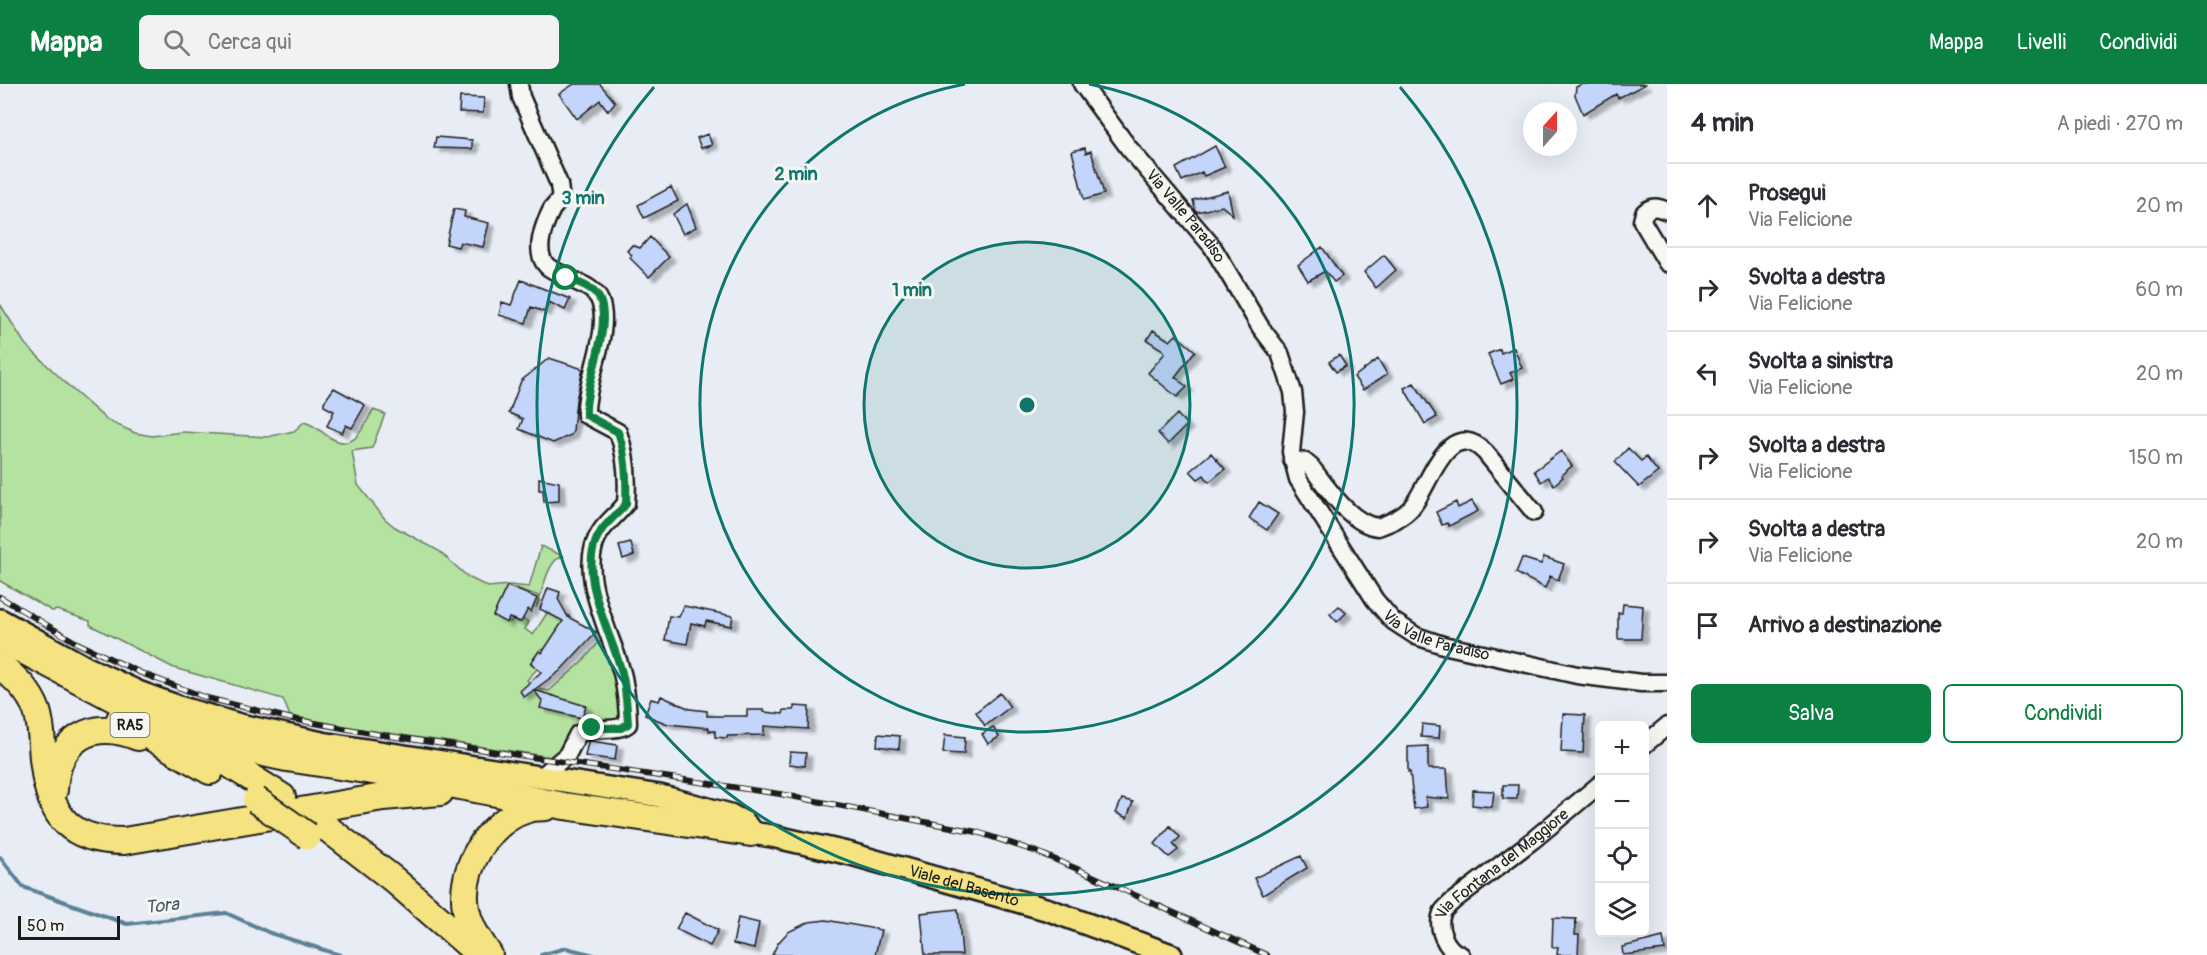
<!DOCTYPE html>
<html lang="it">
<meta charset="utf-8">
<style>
:root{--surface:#fff;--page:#f2f2f3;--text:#2b2b33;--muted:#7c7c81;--line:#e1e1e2;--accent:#0b8043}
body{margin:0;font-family:Pangolin,sans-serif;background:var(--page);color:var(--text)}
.controls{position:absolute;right:18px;bottom:18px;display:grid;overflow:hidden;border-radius:9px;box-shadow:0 6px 24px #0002}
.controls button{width:54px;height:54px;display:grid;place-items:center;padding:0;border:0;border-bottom:2px solid var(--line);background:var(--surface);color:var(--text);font:30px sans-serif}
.compass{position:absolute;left:1523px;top:18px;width:54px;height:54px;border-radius:50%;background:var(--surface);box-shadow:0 6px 24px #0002;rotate:21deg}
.scale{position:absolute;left:18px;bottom:15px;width:102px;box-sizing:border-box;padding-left:6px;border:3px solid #1c1c1c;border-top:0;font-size:16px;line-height:21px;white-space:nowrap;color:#1c1c1c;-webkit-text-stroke:4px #f6f6f2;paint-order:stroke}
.stop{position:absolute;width:18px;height:18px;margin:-14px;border:4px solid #0b8043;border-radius:50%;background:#fff}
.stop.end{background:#0b8043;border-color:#fff;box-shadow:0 2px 6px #0008}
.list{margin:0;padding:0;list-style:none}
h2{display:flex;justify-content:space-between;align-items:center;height:78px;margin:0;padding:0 24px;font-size:26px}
h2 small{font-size:20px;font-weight:400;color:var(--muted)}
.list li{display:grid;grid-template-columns:39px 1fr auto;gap:18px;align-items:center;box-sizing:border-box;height:84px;padding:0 24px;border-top:2px solid var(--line)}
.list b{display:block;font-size:22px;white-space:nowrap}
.list p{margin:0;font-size:20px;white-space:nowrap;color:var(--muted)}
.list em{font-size:20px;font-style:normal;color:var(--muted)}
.actions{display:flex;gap:12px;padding:18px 24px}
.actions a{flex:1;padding:14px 0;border:2px solid var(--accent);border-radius:9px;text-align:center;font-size:21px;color:var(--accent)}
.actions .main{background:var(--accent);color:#fff}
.icon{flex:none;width:33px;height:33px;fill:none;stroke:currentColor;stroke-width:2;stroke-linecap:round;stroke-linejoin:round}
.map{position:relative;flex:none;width:1667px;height:871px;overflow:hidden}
header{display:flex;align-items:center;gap:36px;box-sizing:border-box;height:84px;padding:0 30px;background:var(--accent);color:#fff}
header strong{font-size:28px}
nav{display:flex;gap:33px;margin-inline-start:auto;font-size:21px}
.search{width:420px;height:54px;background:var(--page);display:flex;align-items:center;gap:15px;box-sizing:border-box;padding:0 21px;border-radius:9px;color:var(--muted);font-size:22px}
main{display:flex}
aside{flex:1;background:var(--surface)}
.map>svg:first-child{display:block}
.green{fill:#b3e2a1;stroke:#687f5e;stroke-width:1.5}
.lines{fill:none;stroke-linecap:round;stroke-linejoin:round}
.stream{stroke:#5b8195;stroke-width:4}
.building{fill:#c4d5fb;stroke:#1c1c1c;stroke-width:1.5;filter:url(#shadow)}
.minor-casing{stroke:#1c1c1c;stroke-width:21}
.major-casing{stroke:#1c1c1c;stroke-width:26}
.highway-casing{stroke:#1c1c1c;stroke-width:30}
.minor{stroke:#f6f6f2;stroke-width:16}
.major{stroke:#f5e382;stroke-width:21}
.highway{stroke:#f5e382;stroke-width:26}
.rail-casing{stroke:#1c1c1c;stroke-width:6}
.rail{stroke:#f6f6f2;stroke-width:4;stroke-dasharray:11;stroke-linecap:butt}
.highway-bridge-casing{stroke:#1c1c1c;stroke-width:30;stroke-linecap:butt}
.highway-bridge{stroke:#f5e382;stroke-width:26}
.route{stroke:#0b8043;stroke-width:8}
.ring{fill:none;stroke:#0f766e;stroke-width:3}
.labels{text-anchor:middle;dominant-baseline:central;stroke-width:6;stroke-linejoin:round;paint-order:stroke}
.shield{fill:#f6f6f2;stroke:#5d5d5c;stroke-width:1.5}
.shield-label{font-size:15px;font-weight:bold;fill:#1c1c1c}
.street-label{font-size:16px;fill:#1c1c1c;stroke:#f6f6f2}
.water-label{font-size:18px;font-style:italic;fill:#415763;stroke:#f6f6f2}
.centre{fill:#0f766e;stroke:#f6f6f2;stroke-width:3}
.ring-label{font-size:18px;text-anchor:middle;font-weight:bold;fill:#0f766e;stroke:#f6f6f2;stroke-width:6;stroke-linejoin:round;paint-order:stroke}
</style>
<header>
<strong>Mappa</strong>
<div class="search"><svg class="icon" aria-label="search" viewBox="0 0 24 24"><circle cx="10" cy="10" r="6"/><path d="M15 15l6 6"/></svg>Cerca qui</div>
<nav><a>Mappa</a><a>Livelli</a><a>Condividi</a></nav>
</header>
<main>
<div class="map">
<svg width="1667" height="871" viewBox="0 0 1667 871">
<defs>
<filter id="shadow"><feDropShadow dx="6" dy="4" stdDeviation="1.5" flood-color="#0004"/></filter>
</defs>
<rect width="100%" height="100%" fill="#e7ecf5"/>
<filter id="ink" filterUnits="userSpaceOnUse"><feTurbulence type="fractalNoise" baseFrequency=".0167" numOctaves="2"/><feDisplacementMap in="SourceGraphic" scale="12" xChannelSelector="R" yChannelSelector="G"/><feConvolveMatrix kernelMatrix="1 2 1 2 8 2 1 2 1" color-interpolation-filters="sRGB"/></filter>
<g filter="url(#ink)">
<path class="green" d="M0 220 25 260 74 307 107 336 135 349 152 352 182 348 267 353 294 347 304 338C315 341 320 347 329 353 355 369 362 345 373 326L385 330 372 364 352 367 358 401 385 435 395 443 439 467 468 493 488 503 509 501 529 503 541 462 563 472C546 476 543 510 536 524L539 512 516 504 512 513 503 510 495 532 511 538 512 535 519 538 521 534 529 538 525 545 533 551 547 529 559 534 564 529 569 532 544 566 541 565 530 579 538 584 527 596 534 604 549 607 581 579 599 558 606 557 627 638 588 641 559 674 366 646 290 632 283 615 174 584 90 541V537L57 526 52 527 0 497Z"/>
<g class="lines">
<path class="stream" d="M0 773 23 803 127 840 226 829 270 849 340 871
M541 871 566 864 594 871"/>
</g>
<path class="building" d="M574 0H600L615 18 608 27 600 16 577 35 559 10Z
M1582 0H1646L1618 14 1616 10 1583 30 1575 11 1576 3Z
M460 13 484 14 483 29 459 28Z
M708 50 712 61 701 64 697 54Z
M436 53 472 56V65L434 64Z
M1215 62 1225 83 1204 92 1202 88 1182 97 1176 84Z
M1085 64 1086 69 1091 67 1104 110 1084 116 1072 67Z
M671 103 678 117 644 134 638 121Z
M1228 107 1233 131 1222 122 1197 128 1195 125 1193 116Z
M687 120 696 143 683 150 673 130Z
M454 125 465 127 464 133 489 139 483 163 460 158 458 163 446 160Z
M650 153 669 173 649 193 630 174 632 171 627 167 632 161 640 164Z
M1322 163 1342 192 1334 198 1325 187 1308 197 1298 181Z
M1384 171 1396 186 1376 204 1364 188Z
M521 196 570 215 565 226 549 218 545 228 531 223 526 239 499 231 502 218 511 221Z
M1153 246 1170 257 1176 251 1195 267 1175 293 1187 303 1177 313 1148 289 1165 269 1163 266 1147 256Z
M1514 264 1522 284 1510 289 1513 295 1501 300 1488 270 1500 265 1501 269Z
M1339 271 1346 282 1336 288 1329 278Z
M549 274 583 285 576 316 573 347 571 351 553 359 519 345 523 335 509 329 521 297Z
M1378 275 1387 290 1363 306 1354 293Z
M1414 299 1437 333 1425 340 1404 304Z
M334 304 365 321 352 344 346 341 342 349 327 342 334 327 324 322V318Z
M1177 330 1187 341 1168 360 1158 349Z
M1628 364 1641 377 1646 373 1658 388 1639 403 1615 378Z
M1561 367 1572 382 1561 391 1563 393 1554 401 1548 393 1541 398 1534 387Z
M1211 369 1225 385 1209 398 1204 391 1198 395 1190 387Z
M539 394 559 398V417L544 418 543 406H539Z
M1472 417 1478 427 1449 442 1447 439 1442 441 1436 428 1456 418 1458 424Z
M1259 418 1278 430 1267 446 1249 434Z
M631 459 634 471 623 475 619 462Z
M1544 473 1564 480 1558 496 1550 492 1545 504 1516 489 1522 474 1541 480Z
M507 502 537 514 531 528 528 525 521 538 509 534 507 539 493 532Z
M548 504 560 508 558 515 568 533 596 548 560 587 524 613 520 607 541 588 531 579 539 567 542 569 563 537 540 525Z
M1623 520 1643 522 1641 555H1618V529H1622Z
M684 522 733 532 731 542 706 537 705 542 691 539 687 560 665 556 669 532 679 533Z
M1339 522 1346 529 1337 538 1330 530Z
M534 606 586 622 582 634 540 624 542 617Z
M1000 609 1010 623 985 642 976 628Z
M661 612 690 625 707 627V632H747V626H764V628L783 630 784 626H794V622L809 623 808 645 764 642V651L727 652V654L715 653V647H709V644L668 640 645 631 651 615 659 617Z
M1563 630 1585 631 1583 669 1561 668Z
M1422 640 1440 642 1439 654 1421 653Z
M993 643 999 653 988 660 982 650Z
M878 650 900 652 899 665 877 662Z
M945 651 965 653 964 670 943 669Z
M591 657 617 661 615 676 585 672 588 658Z
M1428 662V685H1447L1449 715 1425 713 1427 723 1414 725 1410 688H1408V663Z
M790 668 806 669 805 682 789 680Z
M1503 701H1518L1517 715H1503Z
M1473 706 1494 707 1492 723 1472 721Z
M1122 715 1133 718 1127 734 1116 729Z
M1170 742 1180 753 1173 760 1178 766 1169 773 1155 760Z
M1301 772 1307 784 1263 811 1254 794Z
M958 825 962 871H925L921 829Z
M685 829 718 846 710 862 676 845Z
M738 834 759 839 754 865 733 860Z
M1553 834 1576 835 1575 851H1579L1578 871H1557L1558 863H1552Z
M826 836 881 846 875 871H772L778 859 788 848 809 838Z
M1663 853 1665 866 1623 871 1622 863Z"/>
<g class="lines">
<defs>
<g id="minor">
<path d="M519 0 521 13 559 100C559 104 561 110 560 114 559 118 554 122 552 125 544 140 533 168 547 182 550 185 555 187 559 189 572 198 594 201 600 217 612 248 584 299 586 331L618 348C626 370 628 396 626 419 619 429 608 437 601 447 573 487 614 553 623 593 626 608 628 625 628 640 619 648 594 642 578 650L567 671 542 692"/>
<path id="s1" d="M1082 0 1128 63 1212 162 1261 244 1280 269 1293 308 1295 328 1291 368 1298 395 1375 516 1393 537 1416 552 1443 561 1577 591 1641 599H1667"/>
<path d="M1667 127C1658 123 1652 121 1644 129L1642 137 1667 179"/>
<path d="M1292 376 1305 378 1311 383C1327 403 1351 441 1378 443 1389 439 1402 434 1410 425 1429 406 1446 330 1485 368L1534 428"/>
<path d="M1644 661 1667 642"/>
<path id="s2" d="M1461 871C1446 866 1435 843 1443 827 1445 824 1450 820 1453 817L1533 756 1600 700"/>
</g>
<g id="major">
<path id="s3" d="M0 536 85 583 138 608 182 624 240 641 322 659 660 712 730 731 745 739 751 749 772 752 851 770 1049 826 1171 871"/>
</g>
<path id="highway" d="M0 554 151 634
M0 581C15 594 30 607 37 627 43 645 41 664 44 682 50 734 71 757 124 757L383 713 440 708
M136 625 211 654 245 665 287 674 424 695 564 722 751 749
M120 635 210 687
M196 659 282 713
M54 706C57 655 91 634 138 653
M327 744 393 795 480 871
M489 871C479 856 469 843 466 825 459 785 488 737 528 725 533 723 540 724 546 723"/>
</defs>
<use href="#minor" class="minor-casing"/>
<use href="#major" class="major-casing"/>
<use href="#highway" class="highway-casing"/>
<use href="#minor" class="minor"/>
<use href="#major" class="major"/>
<use href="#highway" class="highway"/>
<defs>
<path id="rail" d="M0 513 77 559 141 589 207 614 292 635 376 650 780 710 977 748 1037 768 1075 784 1267 871"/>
</defs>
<use href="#rail" class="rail-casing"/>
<use href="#rail" class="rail"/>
<defs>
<path id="highway-bridge" d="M256 716 308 752"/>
</defs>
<use href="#highway-bridge" class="highway-bridge-casing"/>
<use href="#highway-bridge" class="highway-bridge"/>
</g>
</g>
<g class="lines" filter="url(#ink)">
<path class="route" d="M566 194C578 199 595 203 600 216 612 245 584 300 586 331L618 348C626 370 627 396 626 420 619 429 608 437 601 447 573 488 614 552 623 593 626 608 627 625 628 640L621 644H592"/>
</g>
<circle cx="1027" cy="321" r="163" fill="#0f766e" fill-opacity=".12"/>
<g class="ring">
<circle cx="1027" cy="321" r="163"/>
<path d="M1089 0A327 327 0 1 1 965 0"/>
<path d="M1400 3A490 490 0 1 1 654 3"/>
</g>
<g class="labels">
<rect class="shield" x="110.5" y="629" width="39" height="24" rx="4.5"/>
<g class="shield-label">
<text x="130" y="641">RA5</text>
</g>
<g class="street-label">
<text stroke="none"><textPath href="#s1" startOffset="168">Via Valle Paradiso</textPath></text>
<text stroke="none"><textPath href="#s1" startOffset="681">Via Valle Paradiso</textPath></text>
<text stroke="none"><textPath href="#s2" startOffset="128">Via Fontana del Maggiore</textPath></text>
<text stroke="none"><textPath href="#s3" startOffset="1010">Viale del Basento</textPath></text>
</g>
<g class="water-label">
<text transform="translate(162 822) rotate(-6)">Tora</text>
</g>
</g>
<circle cx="1027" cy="321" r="9" class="centre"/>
<g class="ring-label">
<text x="796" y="96">2 min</text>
<text x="583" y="120">3 min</text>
<text x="912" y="212">1 min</text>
</g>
</svg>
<div class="controls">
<button>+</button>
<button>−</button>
<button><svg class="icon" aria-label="locate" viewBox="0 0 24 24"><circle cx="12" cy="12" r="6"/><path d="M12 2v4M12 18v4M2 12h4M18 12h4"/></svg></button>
<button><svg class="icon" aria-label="layers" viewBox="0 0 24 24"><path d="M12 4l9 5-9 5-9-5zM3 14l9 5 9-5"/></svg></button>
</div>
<svg class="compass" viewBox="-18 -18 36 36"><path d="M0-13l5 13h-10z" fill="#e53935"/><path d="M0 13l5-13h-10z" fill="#7c7c81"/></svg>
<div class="scale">50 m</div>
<div class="stop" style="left:566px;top:194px"></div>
<div class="stop end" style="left:592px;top:644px"></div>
</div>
<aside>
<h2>4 min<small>A piedi · 270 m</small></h2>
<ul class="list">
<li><svg class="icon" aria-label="ahead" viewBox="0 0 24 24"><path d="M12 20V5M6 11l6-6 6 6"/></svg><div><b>Prosegui</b><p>Via Felicione</p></div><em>20 m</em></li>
<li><svg class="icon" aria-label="right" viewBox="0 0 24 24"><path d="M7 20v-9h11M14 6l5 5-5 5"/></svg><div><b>Svolta a destra</b><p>Via Felicione</p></div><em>60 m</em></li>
<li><svg class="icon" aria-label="left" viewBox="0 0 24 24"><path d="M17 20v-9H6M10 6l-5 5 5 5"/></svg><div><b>Svolta a sinistra</b><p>Via Felicione</p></div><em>20 m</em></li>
<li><svg class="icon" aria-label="right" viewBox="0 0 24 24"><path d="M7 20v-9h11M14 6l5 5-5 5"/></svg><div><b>Svolta a destra</b><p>Via Felicione</p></div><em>150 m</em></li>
<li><svg class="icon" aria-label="right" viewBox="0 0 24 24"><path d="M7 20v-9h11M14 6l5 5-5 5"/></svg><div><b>Svolta a destra</b><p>Via Felicione</p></div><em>20 m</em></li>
<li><svg class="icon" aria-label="arrive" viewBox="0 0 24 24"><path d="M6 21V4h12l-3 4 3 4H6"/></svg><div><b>Arrivo a destinazione</b></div></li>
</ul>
<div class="actions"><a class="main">Salva</a><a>Condividi</a></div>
</aside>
</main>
